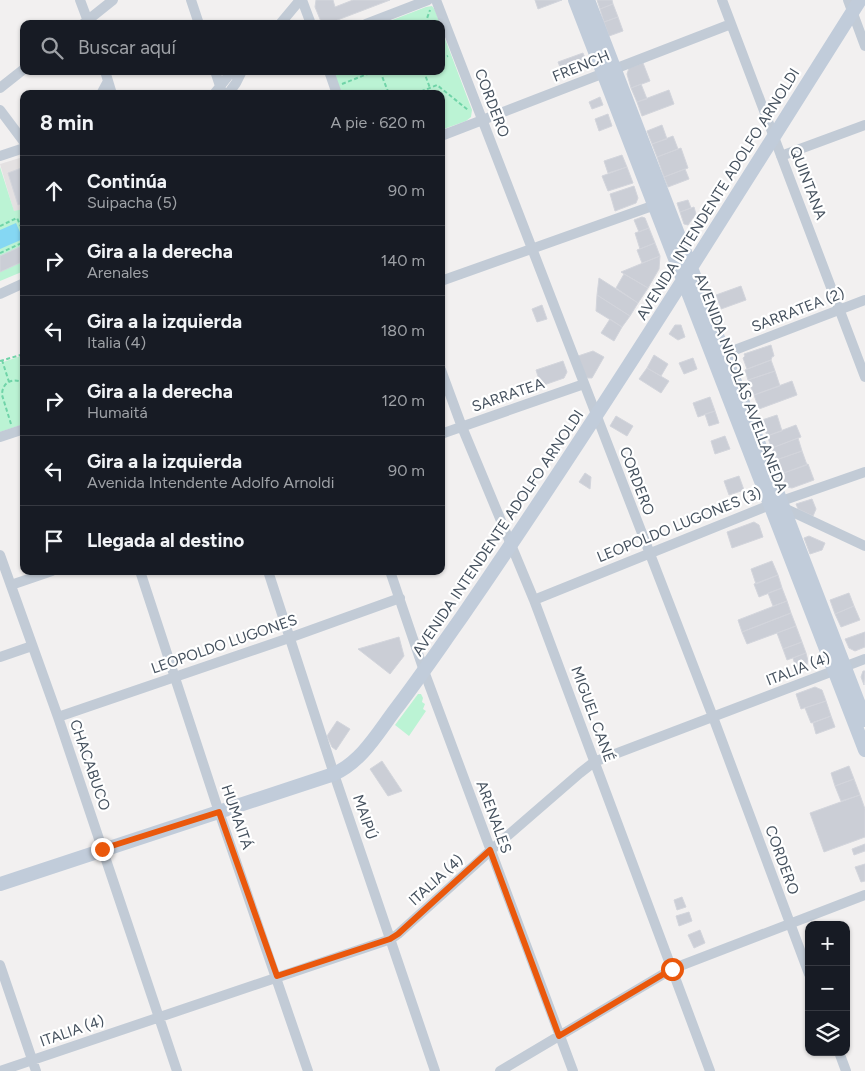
<!DOCTYPE html>
<html lang="es">
<meta charset="utf-8">
<style>
:root{--surface:#171b24;--page:#20242c;--text:#f1f3f6;--muted:#9ea1a6;--line:#363941}
body{margin:0;font-family:Figtree,sans-serif;background:var(--page);color:var(--text)}
.controls{position:absolute;right:15px;bottom:15px;display:grid;overflow:hidden;border-radius:10px;box-shadow:0 1px 4px #0004}
.controls button{width:45px;height:45px;display:grid;place-items:center;padding:0;border:0;border-bottom:1px solid var(--line);background:var(--surface);color:var(--text);font:25px sans-serif}
.stop{position:absolute;width:15px;height:15px;margin:-11px;border:4px solid #ea580c;border-radius:50%;background:#fff}
.stop.end{background:#ea580c;border-color:#fff;box-shadow:0 1px 5px #0008}
.list{margin:0;padding:0;list-style:none}
h2{display:flex;justify-content:space-between;align-items:center;height:65px;margin:0;padding:0 20px;font-size:21px}
h2 small{font-size:16px;font-weight:400;color:var(--muted)}
.list li{display:grid;grid-template-columns:32px 1fr auto;gap:15px;align-items:center;box-sizing:border-box;height:70px;padding:0 20px;border-top:1px solid var(--line)}
.list b{display:block;font-size:19px;white-space:nowrap}
.list p{margin:0;font-size:16px;white-space:nowrap;color:var(--muted)}
.list em{font-size:16px;font-style:normal;color:var(--muted)}
.icon{flex:none;width:28px;height:28px;fill:none;stroke:currentColor;stroke-width:2;stroke-linecap:round;stroke-linejoin:round}
.map{position:relative;flex:none;width:865px;height:1071px;overflow:hidden}
.search{position:absolute;background:var(--surface);box-shadow:0 1px 4px #0004;left:20px;top:20px;width:425px;height:55px;display:flex;align-items:center;gap:12px;box-sizing:border-box;padding:0 18px;border-radius:10px;color:var(--muted);font-size:19px}
.panel{position:absolute;background:var(--surface);box-shadow:0 1px 4px #0004;left:20px;top:90px;width:425px;height:485px;border-radius:10px}
.map>svg:first-child{display:block}
.education{fill:#e4e1e2}
.green{fill:#bbf3d4}
.water{fill:#85d7f3}
.building{fill:#cbced6;stroke:#d3d5dc}
.lines{fill:none;stroke-linecap:round;stroke-linejoin:round}
.path{stroke:#70d4a8;stroke-width:2;stroke-dasharray:4 2.5;stroke-linecap:butt}
.street{stroke:#c2cbd6;stroke-width:10}
.secondary{stroke:#c1ccda;stroke-width:14}
.route{stroke:#ea580c;stroke-width:6}
.labels{text-anchor:middle;dominant-baseline:central;stroke-width:4.5;stroke-linejoin:round;paint-order:stroke}
.street-label{font-size:15px;fill:#46525f;stroke:#fff}
</style>
<div class="map">
<svg width="865" height="1071" viewBox="0 0 865 1071">
<rect width="100%" height="100%" fill="#f2f0f0"/>
<path class="education" d="M23 157 24 209 14 212 0 164Z"/>
<path class="green" d="M432 6 435 10 440 24H382L426 7Z
M441 28 472 110 471 117 466 121 441 130V94H342L333 71H441Z
M0 167 14 211 24 209V271L0 281Z
M24 355V424L0 432V363Z
M418 694H421L423 698 422 702 425 704 423 709 426 711 409 736 395 725Z"/>
<path class="water" d="M16 223 23 239 0 249V230Z"/>
<path class="building" d="M316 0H333L335 7 353 0H390L327 24H322L315 7Z
M535 0H562L538 9Z
M597 0H612L613 4 600 9Z
M613 4 618 17 604 22 600 9Z
M618 17 623 31 609 36 604 22Z
M583 53 587 63 562 72 558 62Z
M643 63 650 81 631 88 627 74 629 68Z
M641 84 647 99 637 102 631 88Z
M669 90 674 104 642 116 637 102Z
M600 97 603 105 592 109 589 102Z
M608 114 612 126 599 131 595 119Z
M662 125 667 139 652 144 647 131Z
M673 136 678 149 657 157 652 144Z
M681 148 688 168 664 177 657 157Z
M622 155 627 167 608 173 604 161Z
M24 167V203L18 205 8 173Z
M627 167 633 183 608 191 602 176Z
M685 169 689 179 668 187 664 177Z
M634 186 638 198 636 203 615 211 610 194Z
M688 200 691 208 680 212 677 203Z
M694 207 696 214 688 225 684 224 680 212Z
M642 217 645 218 649 228 639 232 634 220Z
M649 228 655 243 640 249 635 233Z
M655 243 660 256 642 263 637 250Z
M24 245V261L0 272V256Z
M660 256 659 269 648 288 621 272Z
M624 274 648 288 638 303 616 288Z
M599 278 638 303 630 316 597 295Z
M741 286 746 300 721 309 716 295Z
M597 295 630 316 622 327 596 311Z
M542 305 547 319 537 322 532 309Z
M610 319 622 327 614 341 601 333Z
M675 325H681L685 337 678 340 669 334Z
M771 345 774 356 772 357 771 360 747 369 743 358 745 356 744 354Z
M593 351 604 357 592 378H588L586 377 578 356Z
M654 355 668 364 661 376 647 368Z
M693 358 697 369 684 374 679 363Z
M771 360 775 371 748 380 745 370Z
M563 361 567 372 564 378 541 386 536 370Z
M647 368 669 381 661 393 639 379Z
M775 371 780 386 754 395 748 380Z
M792 381 797 395 759 409 754 395Z
M710 397 715 411 698 417 693 403Z
M715 411 719 423 709 426 705 414Z
M777 415 782 431 767 436 762 420Z
M616 416 633 426 627 436 610 426Z
M796 425 801 437 772 448 767 436Z
M725 436 730 449 715 454 711 441Z
M798 438 802 451 776 460 772 448Z
M802 451 807 465 781 474 776 460Z
M808 464 814 480 792 488 786 487 781 474Z
M585 473 591 477 590 489 579 482Z
M739 476 744 490 729 495 724 481Z
M812 499 816 509 813 516 798 509 796 504Z
M754 522 759 525 763 537 732 548 727 532Z
M809 536 825 543 822 550 810 554 804 538Z
M772 561 778 575 756 584 751 569Z
M778 575 782 588 759 597 754 584Z
M782 588 787 601 773 606 768 593Z
M849 593 854 606 835 614 830 600Z
M787 601 791 613 742 632 738 620Z
M854 606 860 620 841 627 835 614Z
M791 613 796 626 747 644 742 632Z
M796 626 802 642 783 649 777 633Z
M865 632V647L855 651 849 648 845 639Z
M399 637 404 656 390 674 358 649Z
M802 642 806 653 787 660 783 649Z
M806 653 808 661 806 668 797 671 793 658Z
M863 671H865L864 685 861 677Z
M815 687 822 690 826 701 801 709 796 694Z
M826 701 831 716 811 723 805 708Z
M831 716 835 727 816 734 813 723Z
M337 721 350 729 336 750 332 747 327 736Z
M382 761 402 791 388 796 370 769Z
M849 766 854 779 835 786 831 773Z
M854 779 860 795 841 801 835 786Z
M860 795 865 809V837L824 852 810 813Z
M865 844V851L854 855 852 849Z
M865 864V881L861 882 855 867Z
M682 897 686 907 677 910 674 900Z
M689 912 692 921 679 926 676 916Z
M700 930 705 943 694 948 688 935Z"/>
<g class="lines">
<path class="path" d="M425 24 430 10
M441 59 448 56
M380 71 389 94
M425 71 424 72 430 88
M342 84 375 71
M415 94 437 85 468 110
M0 226 17 218 24 233
M0 253 24 242
M2 360 9 382
M0 361 24 354
M11 424 2 395C2 382 13 377 24 383"/>
<path class="street" d="M80 0 89 24
M191 0 199 24
M302 0 311 24
M436 0 713 717 809 974
M722 0 865 377
M848 0 865 46
M83 24 113 0
M280 24 300 0
M366 24 428 0
M105 71 112 94
M215 71 221 89
M329 71 337 94
M0 88 24 69
M101 94 108 81
M214 94 229 75 238 71
M228 94 236 83 242 71
M0 110 24 142
M441 136 731 24
M0 156 24 148
M781 156 865 125
M441 281 655 205
M0 294 24 283
M719 356 865 300
M441 370 462 427 534 600 710 1071
M441 434 584 384
M0 437 24 429
M784 508 865 546
M0 555 58 717 177 1071
M140 571 219 812 308 1071
M268 571 334 774 435 1071
M390 571 424 671 573 1071
M11 585 52 571
M534 600 770 505 865 472
M0 657 32 646
M58 717 289 638 400 598
M0 965 36 1071
M839 1052 846 1071
M0 1071 391 939 398 934 490 851 580 773 594 762 865 659
M500 1071 672 969 865 895"/>
<path class="secondary" d="M575 0 865 750
M588 0 865 720
M0 884 334 774C362 761 377 734 395 710 418 680 439 649 461 618 600 416 729 207 860 0"/>
</g>
<g class="lines">
<path class="route" d="M102 849 219 812 277 976 390 939 398 934 490 850 559 1036 672 969"/>
</g>
<g class="labels">
<g class="street-label">
<text transform="translate(581 66) rotate(-22)">FRENCH</text>
<text transform="translate(492 103) rotate(69)">CORDERO</text>
<text transform="translate(808 183) rotate(69)">QUINTANA</text>
<text transform="translate(718 194) rotate(-58)">AVENIDA INTENDENTE ADOLFO ARNOLDI</text>
<text transform="translate(798 310) rotate(-21)">SARRATEA (2)</text>
<text transform="translate(741 383) rotate(69)">AVENIDA NICOLÁS AVELLANEDA</text>
<text transform="translate(508 395) rotate(-19)">SARRATEA</text>
<text transform="translate(637 481) rotate(69)">CORDERO</text>
<text transform="translate(679 525) rotate(-22)">LEOPOLDO LUGONES (3)</text>
<text transform="translate(498 533) rotate(-56)">AVENIDA INTENDENTE ADOLFO ARNOLDI</text>
<text transform="translate(224 644) rotate(-19)">LEOPOLDO LUGONES</text>
<text transform="translate(798 669) rotate(-21)">ITALIA (4)</text>
<text transform="translate(593 714) rotate(70)">MIGUEL CANÉ</text>
<text transform="translate(90 765) rotate(71)">CHACABUCO</text>
<text transform="translate(237 817) rotate(71)">HUMAITÁ</text>
<text transform="translate(365 817) rotate(71)">MAIPÚ</text>
<text transform="translate(494 817) rotate(70)">ARENALES</text>
<text transform="translate(782 860) rotate(70)">CORDERO</text>
<text transform="translate(436 880) rotate(-42)">ITALIA (4)</text>
<text transform="translate(72 1031) rotate(-19)">ITALIA (4)</text>
</g>
</g>
</svg>
<div class="controls">
<button>+</button>
<button>−</button>
<button><svg class="icon" aria-label="layers" viewBox="0 0 24 24"><path d="M12 4l9 5-9 5-9-5zM3 14l9 5 9-5"/></svg></button>
</div>
<div class="stop" style="left:672px;top:969px"></div>
<div class="stop end" style="left:102px;top:849px"></div>
<div class="search"><svg class="icon" aria-label="search" viewBox="0 0 24 24"><circle cx="10" cy="10" r="6"/><path d="M15 15l6 6"/></svg>Buscar aquí</div>
<section class="panel">
<h2>8 min<small>A pie · 620 m</small></h2>
<ul class="list">
<li><svg class="icon" aria-label="ahead" viewBox="0 0 24 24"><path d="M12 20V5M6 11l6-6 6 6"/></svg><div><b>Continúa</b><p>Suipacha (5)</p></div><em>90 m</em></li>
<li><svg class="icon" aria-label="right" viewBox="0 0 24 24"><path d="M7 20v-9h11M14 6l5 5-5 5"/></svg><div><b>Gira a la derecha</b><p>Arenales</p></div><em>140 m</em></li>
<li><svg class="icon" aria-label="left" viewBox="0 0 24 24"><path d="M17 20v-9H6M10 6l-5 5 5 5"/></svg><div><b>Gira a la izquierda</b><p>Italia (4)</p></div><em>180 m</em></li>
<li><svg class="icon" aria-label="right" viewBox="0 0 24 24"><path d="M7 20v-9h11M14 6l5 5-5 5"/></svg><div><b>Gira a la derecha</b><p>Humaitá</p></div><em>120 m</em></li>
<li><svg class="icon" aria-label="left" viewBox="0 0 24 24"><path d="M17 20v-9H6M10 6l-5 5 5 5"/></svg><div><b>Gira a la izquierda</b><p>Avenida Intendente Adolfo Arnoldi</p></div><em>90 m</em></li>
<li><svg class="icon" aria-label="arrive" viewBox="0 0 24 24"><path d="M6 21V4h12l-3 4 3 4H6"/></svg><div><b>Llegada al destino</b></div></li>
</ul>
</section>
</div>
